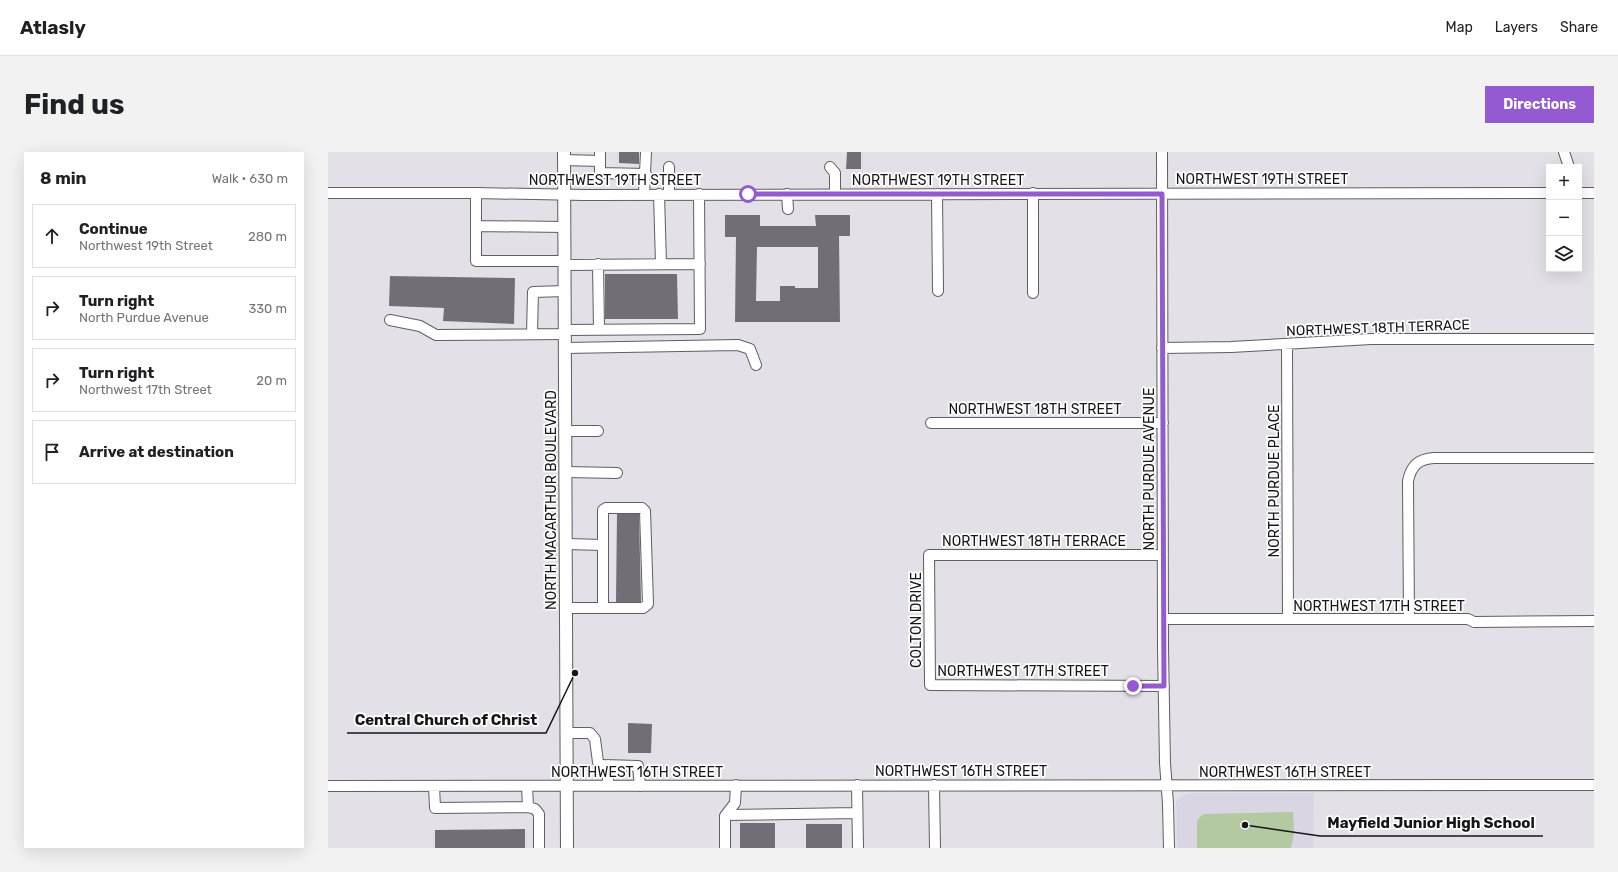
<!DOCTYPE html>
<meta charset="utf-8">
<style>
:root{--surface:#fff;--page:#f2f2f2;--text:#202124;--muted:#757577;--line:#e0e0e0;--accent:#945ad1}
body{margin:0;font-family:Rubik,sans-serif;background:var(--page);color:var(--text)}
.controls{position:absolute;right:12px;top:12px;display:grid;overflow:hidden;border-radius:0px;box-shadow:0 4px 16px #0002}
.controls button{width:36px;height:36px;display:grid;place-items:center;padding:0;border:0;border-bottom:1px solid var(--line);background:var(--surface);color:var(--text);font:20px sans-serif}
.stop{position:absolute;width:12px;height:12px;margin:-9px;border:3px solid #945ad1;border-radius:50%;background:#fff}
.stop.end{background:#945ad1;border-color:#fff;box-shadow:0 1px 4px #0008}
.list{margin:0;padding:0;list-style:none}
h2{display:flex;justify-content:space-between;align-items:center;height:52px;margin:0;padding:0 16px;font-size:17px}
h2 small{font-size:13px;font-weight:400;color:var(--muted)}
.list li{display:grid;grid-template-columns:26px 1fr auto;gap:12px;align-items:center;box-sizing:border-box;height:64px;margin:0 8px 8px;padding:0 8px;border:1px solid var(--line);border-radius:0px}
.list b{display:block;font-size:15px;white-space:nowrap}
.list p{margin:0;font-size:13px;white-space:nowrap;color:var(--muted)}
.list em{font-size:13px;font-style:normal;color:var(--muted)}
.icon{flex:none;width:22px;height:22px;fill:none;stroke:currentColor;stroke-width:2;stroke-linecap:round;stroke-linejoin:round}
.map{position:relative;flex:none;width:1266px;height:696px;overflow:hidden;border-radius:0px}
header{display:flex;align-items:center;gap:24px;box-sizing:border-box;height:56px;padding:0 20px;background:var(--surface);border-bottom:1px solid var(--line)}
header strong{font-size:19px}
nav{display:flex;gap:22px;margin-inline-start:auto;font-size:14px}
.intro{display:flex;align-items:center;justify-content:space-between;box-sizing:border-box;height:96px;padding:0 24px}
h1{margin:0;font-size:28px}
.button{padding:10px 18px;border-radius:0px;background:var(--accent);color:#fff;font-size:14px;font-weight:700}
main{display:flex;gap:24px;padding:0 24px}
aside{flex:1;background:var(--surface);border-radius:0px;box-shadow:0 4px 16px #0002}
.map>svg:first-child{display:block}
.built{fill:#dad5e3}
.grass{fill:#b2c9a2}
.building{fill:#716f75;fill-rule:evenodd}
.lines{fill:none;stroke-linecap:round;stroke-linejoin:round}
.minor-casing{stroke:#605d63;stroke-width:12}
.major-casing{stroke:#605d63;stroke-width:14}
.minor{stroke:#fff;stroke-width:10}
.major{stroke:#fff;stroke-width:12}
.route{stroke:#945ad1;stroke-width:5}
.labels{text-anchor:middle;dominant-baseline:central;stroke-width:3.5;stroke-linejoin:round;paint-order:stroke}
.street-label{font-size:14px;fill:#161518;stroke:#fff}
.leader{fill:none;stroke:#161518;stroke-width:1.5}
.callout-dot{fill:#161518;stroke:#fff;stroke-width:1.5}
.callout-label{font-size:15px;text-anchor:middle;font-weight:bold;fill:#161518;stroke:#fff;stroke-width:3.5;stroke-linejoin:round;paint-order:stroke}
</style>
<header>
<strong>Atlasly</strong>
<nav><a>Map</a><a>Layers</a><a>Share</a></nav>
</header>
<div class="intro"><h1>Find us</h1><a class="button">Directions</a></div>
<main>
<aside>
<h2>8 min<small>Walk · 630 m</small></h2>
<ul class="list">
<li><svg class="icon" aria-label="ahead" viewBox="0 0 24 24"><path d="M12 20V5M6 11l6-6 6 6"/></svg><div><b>Continue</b><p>Northwest 19th Street</p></div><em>280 m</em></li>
<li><svg class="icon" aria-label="right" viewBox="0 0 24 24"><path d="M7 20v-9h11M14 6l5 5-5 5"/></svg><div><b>Turn right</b><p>North Purdue Avenue</p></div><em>330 m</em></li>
<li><svg class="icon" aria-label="right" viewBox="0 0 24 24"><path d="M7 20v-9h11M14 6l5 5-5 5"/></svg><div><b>Turn right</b><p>Northwest 17th Street</p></div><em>20 m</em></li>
<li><svg class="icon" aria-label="arrive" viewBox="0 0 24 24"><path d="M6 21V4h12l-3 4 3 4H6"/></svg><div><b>Arrive at destination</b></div></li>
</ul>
</aside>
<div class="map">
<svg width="1266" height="696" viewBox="0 0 1266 696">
<rect width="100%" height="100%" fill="#e3e0e7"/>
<path class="built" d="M863 641H986L985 696H849L848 650 853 644Z"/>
<path class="grass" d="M965 660 966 681 963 696H869V669L875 662Z"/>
<path class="building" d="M291 0H311V12L291 11Z
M519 0H533V17H518Z
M397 63H432V74H488L487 63H522V84H511L512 170H407L408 85H397ZM429 95H490V136H467V134H452V149H428Z
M277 122H349L350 167H277Z
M62 124 187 126 186 172 115 169 116 156 61 154Z
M289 362H311L313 450H288Z
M300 571 324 572 323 601H300Z
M412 671H447V696H412Z
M478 672H514V696H478Z
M197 677V696H107V678Z"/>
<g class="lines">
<defs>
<path id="minor" d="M272 0V21L318 22
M834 0 835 496 837 611 840 652 841 696
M1236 0 1241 15
M236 8 272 9
M341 15V42
M502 15 507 21V42
M0 41H148L256 43 1221 41
M148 41V109H237
M705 41V141
M1251 41H1266
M316 42 318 0
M331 42 333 112
M459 42 460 57
M609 42 610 139
M148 74 237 75
M270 112 271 178
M237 113 372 112
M62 168 92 174 108 183 237 182
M237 178 372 177 371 42
M204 182 205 140 237 139
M959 192 960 467
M237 196 410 193 422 197 428 213
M834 196 903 195 1043 187H1266
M603 271H835
M238 279H270
M238 320 289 321
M238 392 275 393
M835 403H601L602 533 836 534
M238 456H315L320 452 317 359 314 356H278L275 358V456
M835 467H1140L1146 470 1266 469
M1081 467 1080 329C1083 314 1090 307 1106 306H1266
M239 581H262L267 587 270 610 275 613 310 614 312 634
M529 633 530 696
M606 633 607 696
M0 634 1266 633
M106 634 107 656 200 655
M199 634 200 655 207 657 211 662V696
M280 634V613
M398 663 529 661
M397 696V664L407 651 408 633"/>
<path id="major" d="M236 0 239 696"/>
</defs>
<use href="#minor" class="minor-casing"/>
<use href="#major" class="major-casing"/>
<use href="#minor" class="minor"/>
<use href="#major" class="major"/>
</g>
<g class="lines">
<path class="route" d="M420 42H834L836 534H805"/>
</g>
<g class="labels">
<g class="street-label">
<text x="934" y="27">NORTHWEST 19TH STREET</text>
<text x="287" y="28">NORTHWEST 19TH STREET</text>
<text x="610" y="28">NORTHWEST 19TH STREET</text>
<text transform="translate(1050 176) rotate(-2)">NORTHWEST 18TH TERRACE</text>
<text x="707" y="257">NORTHWEST 18TH STREET</text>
<text transform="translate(821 317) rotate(-90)">NORTH PURDUE AVENUE</text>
<text transform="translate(946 329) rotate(-90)">NORTH PURDUE PLACE</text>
<text transform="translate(223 348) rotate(-90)">NORTH MACARTHUR BOULEVARD</text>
<text x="706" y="389">NORTHWEST 18TH TERRACE</text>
<text x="1051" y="454">NORTHWEST 17TH STREET</text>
<text transform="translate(588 468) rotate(-90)">COLTON DRIVE</text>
<text x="695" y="519">NORTHWEST 17TH STREET</text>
<text x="633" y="619">NORTHWEST 16TH STREET</text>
<text x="309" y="620">NORTHWEST 16TH STREET</text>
<text x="957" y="620">NORTHWEST 16TH STREET</text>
</g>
</g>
<path class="leader" d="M247 521L218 581H19M917 673L992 684H1215"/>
<g class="callout-dot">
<circle cx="247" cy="521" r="4"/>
<circle cx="917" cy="673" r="4"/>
</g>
<g class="callout-label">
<text x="118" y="573">Central Church of Christ</text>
<text x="1103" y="676">Mayfield Junior High School</text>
</g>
</svg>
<div class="controls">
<button>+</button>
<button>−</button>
<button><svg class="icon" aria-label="layers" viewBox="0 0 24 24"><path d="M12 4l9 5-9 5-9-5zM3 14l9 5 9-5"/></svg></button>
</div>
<div class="stop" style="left:420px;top:42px"></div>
<div class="stop end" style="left:805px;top:534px"></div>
</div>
</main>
